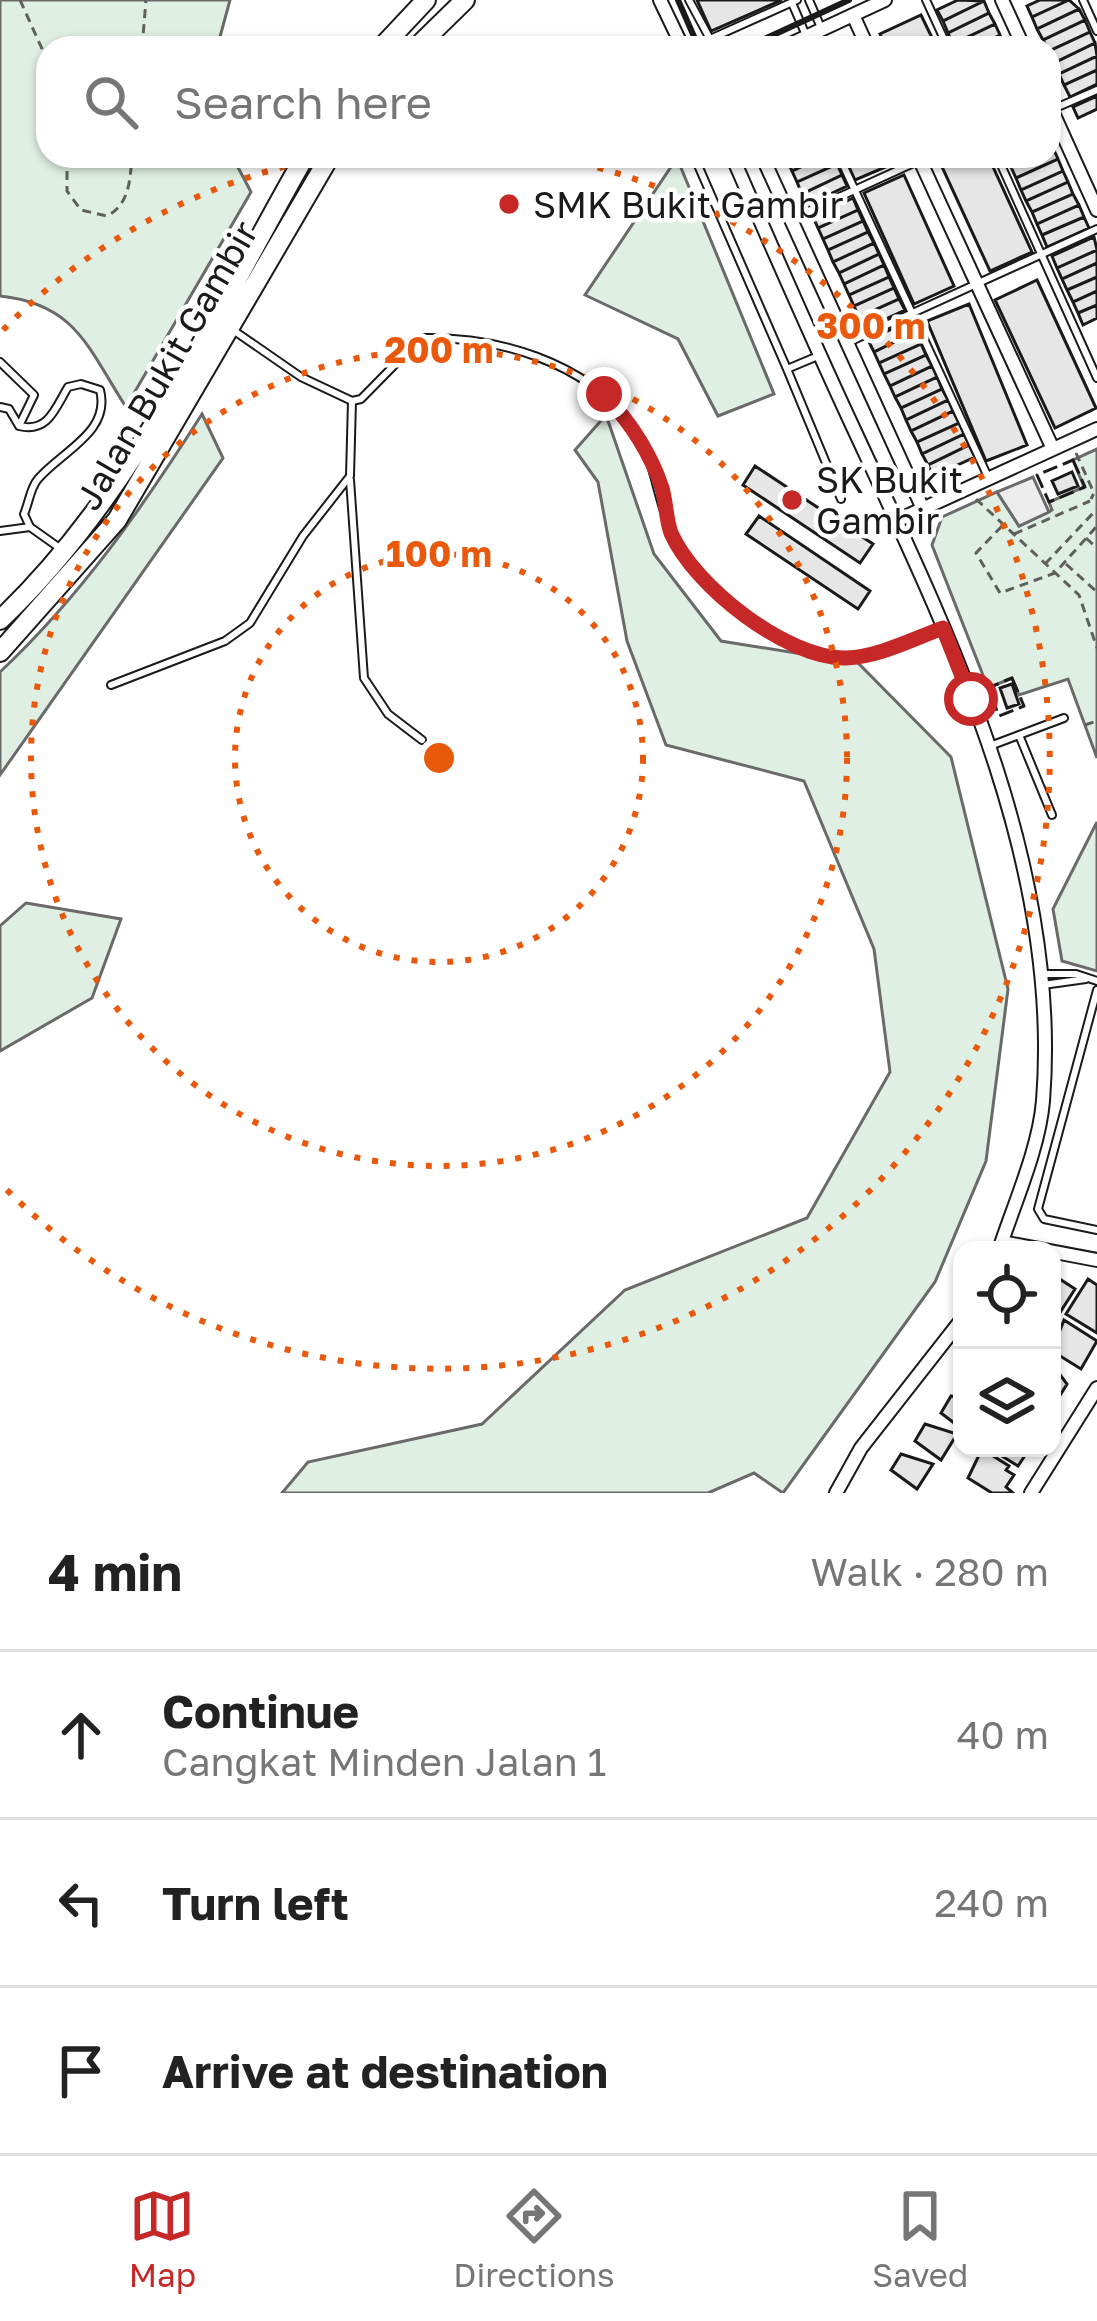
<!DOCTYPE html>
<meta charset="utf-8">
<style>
:root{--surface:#fff;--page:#f6f6f6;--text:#222;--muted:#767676;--line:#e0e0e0;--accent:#c62828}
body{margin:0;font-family:"Golos Text",sans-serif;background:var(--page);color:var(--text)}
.controls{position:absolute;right:36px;bottom:36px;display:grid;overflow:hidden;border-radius:24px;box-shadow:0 3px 9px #0004}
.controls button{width:108px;height:108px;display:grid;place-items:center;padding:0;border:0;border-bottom:3px solid var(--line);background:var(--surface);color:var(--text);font:60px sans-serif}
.stop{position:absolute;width:36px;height:36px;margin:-27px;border:9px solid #c62828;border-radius:50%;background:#fff}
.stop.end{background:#c62828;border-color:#fff;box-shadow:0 3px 12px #0008}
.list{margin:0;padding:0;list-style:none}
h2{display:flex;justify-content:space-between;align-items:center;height:156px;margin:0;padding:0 48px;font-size:51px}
h2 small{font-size:39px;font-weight:400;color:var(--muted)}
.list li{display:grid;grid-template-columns:78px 1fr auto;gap:36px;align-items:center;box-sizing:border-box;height:168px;padding:0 48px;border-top:3px solid var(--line)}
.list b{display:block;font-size:45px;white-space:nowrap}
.list p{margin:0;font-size:39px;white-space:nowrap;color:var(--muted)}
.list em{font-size:39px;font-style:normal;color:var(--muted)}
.icon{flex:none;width:66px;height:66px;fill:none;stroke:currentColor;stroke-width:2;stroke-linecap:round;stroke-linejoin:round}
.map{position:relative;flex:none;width:1097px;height:1493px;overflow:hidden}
.search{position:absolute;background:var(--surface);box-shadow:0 3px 9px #0004;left:36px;right:36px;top:36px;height:132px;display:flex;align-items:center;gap:30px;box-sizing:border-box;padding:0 42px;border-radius:36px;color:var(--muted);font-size:45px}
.sheet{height:660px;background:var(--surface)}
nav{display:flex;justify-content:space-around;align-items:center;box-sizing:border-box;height:168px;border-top:3px solid var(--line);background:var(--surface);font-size:33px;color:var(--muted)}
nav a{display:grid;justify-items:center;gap:6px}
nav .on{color:var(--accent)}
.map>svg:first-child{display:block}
.green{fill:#e0efe3;stroke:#6a6a6a;stroke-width:3}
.parking{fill:#ededed;stroke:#6a6a6a;stroke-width:3}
.building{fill:#e6e6e6;stroke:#1a1a1a;stroke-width:3}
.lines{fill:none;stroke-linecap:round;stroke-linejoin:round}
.lane-casing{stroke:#1a1a1a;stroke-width:10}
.street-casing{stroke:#1a1a1a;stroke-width:16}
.primary-casing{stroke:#1a1a1a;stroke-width:22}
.path{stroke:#5f5f5f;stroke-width:3;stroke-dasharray:9 6;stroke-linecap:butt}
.lane{stroke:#fff;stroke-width:6}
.street{stroke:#fff;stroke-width:12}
.primary{stroke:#fff;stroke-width:18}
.fence{stroke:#1a1a1a;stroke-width:3;stroke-dasharray:15 6;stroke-linecap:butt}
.wall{stroke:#1a1a1a;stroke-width:6}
.route{stroke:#c62828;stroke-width:15}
.ring{fill:none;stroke:#e8590c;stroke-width:6;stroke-dasharray:6 12}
.poi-dot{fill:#c62828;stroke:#fff;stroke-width:4.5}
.labels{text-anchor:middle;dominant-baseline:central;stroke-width:9;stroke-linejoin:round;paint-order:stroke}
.poi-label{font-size:36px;fill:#1a1a1a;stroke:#fff;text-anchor:start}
.street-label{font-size:36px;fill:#1a1a1a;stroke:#fff}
.centre{fill:#e8590c;stroke:#fff;stroke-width:6}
.ring-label{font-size:36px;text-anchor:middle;font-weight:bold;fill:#e8590c;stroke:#fff;stroke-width:9;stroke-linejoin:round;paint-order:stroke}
</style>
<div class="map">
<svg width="1097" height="1493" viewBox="0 0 1097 1493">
<rect width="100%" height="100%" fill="#fff"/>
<path class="green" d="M0 0H230L217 48H48V156H232L251 192 126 407C88 348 76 304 0 296Z
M677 158 774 394 718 416 678 339 585 295Z
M202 414 223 458 0 775V672C81 596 143 507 202 414Z
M606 415 654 554 721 641 858 663 951 757 1008 989 986 1161 935 1282 783 1493 754 1473 708 1493H282L308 1462 482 1424 625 1290 807 1218 890 1072 874 949 804 781 666 745 627 641 598 482 575 450Z
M1097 449V758L1068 679 1019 695 1012 678 988 688 932 545 942 517 997 492 1019 526 1052 510 1049 502 1084 487 1073 460Z
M1097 822V971L1062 961 1053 909Z
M26 903 121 919 92 998 0 1051V926Z"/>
<path class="parking" d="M1033 477 1049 512 1019 526 997 492Z"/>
<path class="building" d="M697 0H782L711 31Z
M958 0 984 1 943 21 937 10Z
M1040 0H1069L1032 17 1027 6Z
M1069 0 1079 9 1037 29 1032 17Z
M984 1 989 13 948 33 943 21Z
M1079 9 1085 20 1043 40 1037 29Z
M989 13 995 24 953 44 948 33Z
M921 15 937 48H886L880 34Z
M1085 20 1090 32 1049 51 1043 40Z
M995 24 1000 35 974 48H955L953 44Z
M1090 32 1095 43 1054 63 1049 51Z
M1095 43 1097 56 1059 74 1054 63Z
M1097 56V70L1064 85 1059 74Z
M1097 70V84L1070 97 1064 85Z
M1097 96V109L1078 118 1073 107Z
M1053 148 1058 159 1016 178 1011 167 1049 156Z
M796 156H825L792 171 787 160Z
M825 156H833L837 164 797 182 792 171Z
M844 156H892L895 163 855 180Z
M937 156H988L1032 252 990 271Z
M1058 159 1063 171 1021 190 1016 178Z
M837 164 842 175 802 194 797 182Z
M1063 171 1068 182 1026 201 1021 190Z
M842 175 847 186 807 205 802 194Z
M904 175 954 286 914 304 864 193Z
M1068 182 1073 194 1032 212 1026 201Z
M1073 194 1079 205 1037 224 1032 212Z
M853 198 858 210 818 228 813 217Z
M1079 205 1084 217 1042 235 1037 224Z
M858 210 863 221 823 239 818 228Z
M1084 217 1089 228 1047 247 1042 235Z
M863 221 868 232 828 250 823 239Z
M868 232 874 243 833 262 828 250Z
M1094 237 1097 250 1057 268 1052 256Z
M874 243 879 254 839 273 833 262Z
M1097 250V263L1062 279 1057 268Z
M879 254 884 265 844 284 839 273Z
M1097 263V277L1067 290 1062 279Z
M884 265 889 277 849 295 844 284Z
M889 277 894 288 854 306 849 295Z
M1097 277V291L1073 302 1067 290Z
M1037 280 1096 408 1055 428 995 300Z
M894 288 899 299 859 317 854 306Z
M1097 291V305L1078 313 1073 302Z
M899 299 905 310 864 329 859 317Z
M969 304 1027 445 986 461 927 321Z
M1097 305V318L1083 325 1078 313Z
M910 321 915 332 874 352 868 340Z
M915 332 921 344 879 363 874 352Z
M921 344 926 355 884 374 879 363Z
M926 355 932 366 890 386 884 374Z
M932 366 937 377 895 397 890 386Z
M937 377 942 389 901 408 895 397Z
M942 389 948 400 906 420 901 408Z
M948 400 953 411 911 431 906 420Z
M953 411 959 423 917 442 911 431Z
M959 423 964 434 922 454 917 442Z
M964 434 969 445 928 465 922 454Z
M969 445 975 457 933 476 928 465Z
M755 466 873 544 860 563 743 485Z
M1072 472 1078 486 1058 494 1052 481Z
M759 516 870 591 858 609 746 534Z
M1012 684 1019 704 1007 708 1000 688Z
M1052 1274 1075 1289 1059 1314 1052 1309Z
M1088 1279 1097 1285V1333L1066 1314Z
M1064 1320 1097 1341 1081 1369 1052 1351Z
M1052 1364 1067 1384 1059 1397 1052 1393Z
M951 1396 962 1399V1429L941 1413Z
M925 1424 957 1434 941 1460 915 1441Z
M989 1448H1030L1018 1466Z
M982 1449 1009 1466 1006 1470 1014 1475 1006 1487 1013 1493H992L968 1478Z
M901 1454 933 1464 917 1489 891 1470Z"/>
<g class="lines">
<defs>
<path id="lane" d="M689 0 710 39 797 0
M809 0 822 30
M926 0 948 48
M1083 0 1097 31
M792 3 805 33
M1051 110 1097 90
M694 156 787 369 818 356
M839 156 989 479
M997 156 1097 378
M791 219 929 156
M233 330 301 377 352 401 361 399 421 338C496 336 585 361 632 425 656 458 656 501 673 535 699 587 785 659 846 658 878 657 912 639 942 629
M849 342 1097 229
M0 362 34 395 19 426
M787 369 841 499
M0 407 9 409 19 426C48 433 55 409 68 387L81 384 100 390C111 432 62 451 38 479 30 488 29 503 24 514L30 527
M350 480 364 678 388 714 422 740
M0 531 30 527 61 549
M111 685 225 641 250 623 303 536 350 476 352 401
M1019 735 1052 815
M990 746 1064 718
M1042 974H1076L1097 981
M1043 985 1086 979
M1097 990 1038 1209 1044 1219 1097 1230"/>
<path id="street" d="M660 0 683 48
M1002 0 1024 48
M853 15 868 48
M782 48 885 0
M1049 104 1097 210
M732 156C771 245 810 335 851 423 949 634 1062 862 1043 1101 1039 1149 1014 1204 999 1250
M762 156 923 509
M918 156 1053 449
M896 521 1097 429
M1002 1242 1097 1260
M836 1493 861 1448 962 1319
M1031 1493 1097 1388"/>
<path id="primary" d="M381 48 426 0
M416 48 465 0
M0 620C135 492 214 315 305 156
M0 652 117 520 330 156"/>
</defs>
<use href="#lane" class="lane-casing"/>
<use href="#street" class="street-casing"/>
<use href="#primary" class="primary-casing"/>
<path class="path" d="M20 0 48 62
M142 48 146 0
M67 156V191L81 210 107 216C130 204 130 179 132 156
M1076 453 1094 493 1091 499
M976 499 1079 595 1097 648
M1002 526 976 553 1000 593 1055 573 1097 526
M1014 534 1090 501
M1086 538 1097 548
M1045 564 1097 509
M1066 564 1097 592
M1085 725 1097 721"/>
<use href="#lane" class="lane"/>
<use href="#street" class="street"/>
<use href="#primary" class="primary"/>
<path class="fence" d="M1073 460 1085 487 1049 502 1037 475Z
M1012 678 1024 706 999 716 988 688Z"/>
<path class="wall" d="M678 0 699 48
M745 48 849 0"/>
</g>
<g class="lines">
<path class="route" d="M604 394C630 422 650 451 662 488 666 502 666 519 671 533 694 586 787 659 846 658 878 657 913 639 943 628L971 699"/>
</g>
<g class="ring">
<circle cx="439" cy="758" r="204"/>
<circle cx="439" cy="758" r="408"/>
<path d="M3 330A611 611 0 0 1 333 156M545 156A611 611 0 1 1 3 1186"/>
</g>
<g class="poi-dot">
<circle cx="509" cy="204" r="12"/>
<circle cx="792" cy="500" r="12"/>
</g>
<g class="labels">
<g class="poi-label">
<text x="533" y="204">SMK Bukit Gambir</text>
<text x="816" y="479">SK Bukit<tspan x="816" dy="41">Gambir</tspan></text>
</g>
<g class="street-label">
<text transform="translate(166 365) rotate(-60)">Jalan Bukit Gambir</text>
</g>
</g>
<circle cx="439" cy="758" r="18" class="centre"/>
<g class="ring-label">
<text x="871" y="339">300 m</text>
<text x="439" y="363">200 m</text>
<text x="439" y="567">100 m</text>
</g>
</svg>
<div class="controls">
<button><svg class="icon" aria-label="locate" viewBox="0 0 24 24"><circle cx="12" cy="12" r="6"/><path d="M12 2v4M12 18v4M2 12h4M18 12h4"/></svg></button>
<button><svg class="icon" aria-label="layers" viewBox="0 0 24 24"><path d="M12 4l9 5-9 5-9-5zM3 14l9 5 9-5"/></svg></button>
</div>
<div class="stop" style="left:971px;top:699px"></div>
<div class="stop end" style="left:604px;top:394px"></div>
<div class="search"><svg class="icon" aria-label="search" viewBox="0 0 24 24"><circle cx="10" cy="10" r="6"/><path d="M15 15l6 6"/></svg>Search here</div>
</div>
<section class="sheet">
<h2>4 min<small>Walk · 280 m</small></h2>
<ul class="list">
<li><svg class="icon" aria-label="ahead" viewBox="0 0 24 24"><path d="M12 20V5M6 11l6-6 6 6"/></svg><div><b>Continue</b><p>Cangkat Minden Jalan 1</p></div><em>40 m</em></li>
<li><svg class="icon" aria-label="left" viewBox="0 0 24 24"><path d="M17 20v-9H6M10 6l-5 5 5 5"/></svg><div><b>Turn left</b></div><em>240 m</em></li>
<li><svg class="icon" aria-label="arrive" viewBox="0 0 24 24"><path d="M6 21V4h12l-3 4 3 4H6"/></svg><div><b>Arrive at destination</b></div></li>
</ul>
</section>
<nav>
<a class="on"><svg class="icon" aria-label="map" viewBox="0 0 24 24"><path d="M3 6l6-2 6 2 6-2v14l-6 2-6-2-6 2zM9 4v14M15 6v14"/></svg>Map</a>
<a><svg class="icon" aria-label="directions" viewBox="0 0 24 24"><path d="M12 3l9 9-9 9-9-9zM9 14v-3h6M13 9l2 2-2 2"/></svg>Directions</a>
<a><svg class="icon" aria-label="saved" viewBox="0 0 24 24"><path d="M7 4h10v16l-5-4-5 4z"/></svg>Saved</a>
</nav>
